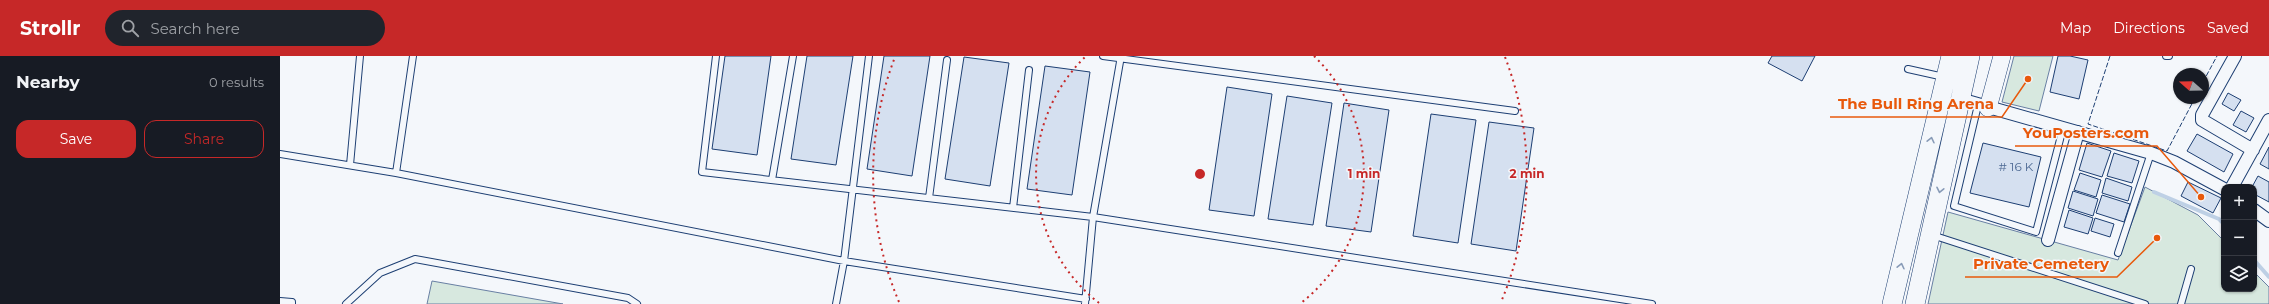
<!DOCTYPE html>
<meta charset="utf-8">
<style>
:root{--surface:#171b24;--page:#20242c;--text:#f1f3f6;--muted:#9ea1a6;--line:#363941;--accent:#c62828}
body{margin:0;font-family:Montserrat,sans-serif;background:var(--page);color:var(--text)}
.controls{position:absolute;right:12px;bottom:12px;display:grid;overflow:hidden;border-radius:8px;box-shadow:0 1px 3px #0004}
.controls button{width:36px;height:36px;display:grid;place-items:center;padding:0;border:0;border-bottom:1px solid var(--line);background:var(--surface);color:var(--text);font:20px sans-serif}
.compass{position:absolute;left:1893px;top:12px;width:36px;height:36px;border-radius:50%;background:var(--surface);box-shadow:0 1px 3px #0004;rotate:290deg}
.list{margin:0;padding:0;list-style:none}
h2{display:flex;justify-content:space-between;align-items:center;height:52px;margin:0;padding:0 16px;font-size:17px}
h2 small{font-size:13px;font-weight:400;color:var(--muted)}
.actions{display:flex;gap:8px;padding:12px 16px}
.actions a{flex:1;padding:9px 0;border:1px solid var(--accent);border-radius:12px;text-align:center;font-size:14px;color:var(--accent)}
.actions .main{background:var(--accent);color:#fff}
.icon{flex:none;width:22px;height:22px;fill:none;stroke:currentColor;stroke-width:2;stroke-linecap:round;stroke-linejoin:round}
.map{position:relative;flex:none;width:1989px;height:248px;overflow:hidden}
header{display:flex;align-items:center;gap:24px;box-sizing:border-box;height:56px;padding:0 20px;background:var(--accent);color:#fff}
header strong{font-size:19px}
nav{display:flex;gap:22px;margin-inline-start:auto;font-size:14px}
.search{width:280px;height:36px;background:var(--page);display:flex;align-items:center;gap:10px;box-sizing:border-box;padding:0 14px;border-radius:22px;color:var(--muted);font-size:15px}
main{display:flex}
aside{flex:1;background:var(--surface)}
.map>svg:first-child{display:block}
.green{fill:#d7e8df;stroke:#687fa3}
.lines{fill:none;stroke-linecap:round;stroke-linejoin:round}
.stream{stroke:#bed0e5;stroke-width:4}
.building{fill:#d5e0f0;stroke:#1d3f73}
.lane-casing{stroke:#1d3f73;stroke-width:8}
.street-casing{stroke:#1d3f73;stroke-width:14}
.secondary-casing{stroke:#1d3f73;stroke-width:18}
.primary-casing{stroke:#1d3f73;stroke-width:20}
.lane{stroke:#f4f7fb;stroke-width:6}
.street{stroke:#f4f7fb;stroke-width:12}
.secondary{stroke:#f4f7fb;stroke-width:17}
.primary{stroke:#f4f7fb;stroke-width:19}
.fence{stroke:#1d3f73;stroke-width:1;stroke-dasharray:5 2;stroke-linecap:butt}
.oneway{stroke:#889bb7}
.ring{fill:none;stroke:#c62828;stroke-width:2;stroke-dasharray:2 4}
.labels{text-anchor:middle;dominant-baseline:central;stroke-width:3;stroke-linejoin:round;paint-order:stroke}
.number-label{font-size:12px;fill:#4b6792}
.centre{fill:#c62828;stroke:#f4f7fb;stroke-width:2}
.ring-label{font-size:12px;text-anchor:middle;font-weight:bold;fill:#c62828;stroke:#f4f7fb;stroke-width:3;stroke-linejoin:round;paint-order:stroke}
.leader{fill:none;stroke:#e8590c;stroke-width:1.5}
.callout-dot{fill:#e8590c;stroke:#f4f7fb;stroke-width:1.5}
.callout-label{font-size:15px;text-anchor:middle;font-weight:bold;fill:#e8590c;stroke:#f4f7fb;stroke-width:3;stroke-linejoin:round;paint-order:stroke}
</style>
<header>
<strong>Strollr</strong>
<div class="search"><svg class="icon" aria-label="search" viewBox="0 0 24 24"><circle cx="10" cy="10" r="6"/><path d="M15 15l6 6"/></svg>Search here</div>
<nav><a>Map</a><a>Directions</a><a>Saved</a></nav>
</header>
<main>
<aside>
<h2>Nearby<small>0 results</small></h2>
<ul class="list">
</ul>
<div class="actions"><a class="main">Save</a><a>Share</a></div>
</aside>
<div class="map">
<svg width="1989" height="248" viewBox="0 0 1989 248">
<rect width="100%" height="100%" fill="#f4f7fb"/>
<path class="green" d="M1734 0H1773L1759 55 1722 46Z
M1865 131 1918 159 1944 185V233H1974V216L1989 231V248H1648L1668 156 1838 204Z
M152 225 283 248H147Z"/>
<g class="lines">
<path class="stream" d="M1874 136 1939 163 1944 168
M1974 204 1989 221"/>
</g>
<path class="building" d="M445 0H491L477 99 432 93Z
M527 0H573L556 109 511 103Z
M604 0H650L632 120 587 113Z
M1492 0H1535L1522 25 1488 7Z
M1778 0H1790L1808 4 1799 43 1770 36Z
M684 1 729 7 710 130 665 123Z
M765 10 810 16 792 139 747 133Z
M947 31 992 38 974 160 929 154Z
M1948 37 1961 44 1954 55 1942 48Z
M1007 40 1052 47 1033 169 988 163Z
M1064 47 1109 54 1091 176 1046 170Z
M1961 55 1974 62 1966 76 1953 69Z
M1151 58 1196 64 1178 187 1133 180Z
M1209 66 1254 72 1236 195 1191 188Z
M1917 78 1953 98 1944 116 1907 95Z
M1703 87 1761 101 1749 151 1690 137Z
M1807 87 1831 95 1822 121 1799 114Z
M1989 91V113L1980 108Z
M1834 97 1859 105 1852 127 1827 120Z
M1800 117 1821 124 1816 141 1794 134Z
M1978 120 1989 126V146L1974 138V131H1972Z
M1826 122 1852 131 1848 145 1822 137Z
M1908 126 1941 142 1933 157 1901 140Z
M1793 135 1818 143 1813 160 1788 152Z
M1822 139 1850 148 1844 166 1816 157Z
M1789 154 1813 162 1808 178 1784 171Z
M1815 162 1834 168 1830 181 1811 175Z"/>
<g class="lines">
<defs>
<path id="lane" d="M436 0 422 116 813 161 1372 248
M823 0 1235 55
M1886 0H1889
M1628 13 1664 21
M1698 49 1674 150 1756 176 1783 72
M0 98 116 117 564 205 806 243
M70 109 80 0
M116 117 133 0
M492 124 513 0
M649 142 667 4
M733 152 749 14
M1652 179 1865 248
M1838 197 1871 97
M0 245 12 246V248
M66 248 100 217 135 203 348 242 357 248
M556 248 564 205 589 0
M805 248 813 161 841 0
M1901 248 1911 213"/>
<path id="street" d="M1955 0 1922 59V64L1973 94
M1680 43 1871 97 1894 106 1944 133
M1952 131 1989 64
M1974 154 1989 165
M1768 184 1798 76"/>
<path id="secondary" d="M1708 52 1722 0"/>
<path id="primary" d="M1612 248 1671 0
M1635 248 1690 0"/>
</defs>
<use href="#lane" class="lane-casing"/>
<use href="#street" class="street-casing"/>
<use href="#secondary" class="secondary-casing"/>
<use href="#primary" class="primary-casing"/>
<use href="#lane" class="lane"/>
<use href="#street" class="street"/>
<use href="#secondary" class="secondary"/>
<use href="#primary" class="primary"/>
<path class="fence" d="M1830 0 1808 68 1887 95 1915 42
M1923 26 1937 0"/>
</g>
<defs><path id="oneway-chevron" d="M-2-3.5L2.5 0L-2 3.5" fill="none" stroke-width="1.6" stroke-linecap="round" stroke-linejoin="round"/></defs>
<g class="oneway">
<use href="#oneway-chevron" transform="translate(1651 84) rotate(-77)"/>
<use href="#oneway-chevron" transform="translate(1660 134) rotate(102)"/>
<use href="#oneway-chevron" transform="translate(1621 210) rotate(-77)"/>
</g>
<g class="ring">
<path d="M819 247A164 164 0 0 1 806 0M1034 0A164 164 0 0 1 1021 247"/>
<path d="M619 246A327 327 0 0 1 615 1M1225 1A327 327 0 0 1 1221 246"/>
</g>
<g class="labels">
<g class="number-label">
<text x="1736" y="110"># 16 K</text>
</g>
</g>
<circle cx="920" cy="118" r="6" class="centre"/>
<g class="ring-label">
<text x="1084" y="122">1 min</text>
<text x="1247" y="122">2 min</text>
</g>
<path class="leader" d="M1748 23L1722 61H1550M1921 141L1877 90H1735M1877 182L1837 221H1685"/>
<g class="callout-dot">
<circle cx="1748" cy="23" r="4"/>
<circle cx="1921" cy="141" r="4"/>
<circle cx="1877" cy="182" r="4"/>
</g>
<g class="callout-label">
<text x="1636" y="53">The Bull Ring Arena</text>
<text x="1806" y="82">YouPosters.com</text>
<text x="1761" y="213">Private Cemetery</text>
</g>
</svg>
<div class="controls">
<button>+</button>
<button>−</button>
<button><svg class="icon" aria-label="layers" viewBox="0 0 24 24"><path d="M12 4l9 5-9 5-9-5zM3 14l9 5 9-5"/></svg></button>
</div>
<svg class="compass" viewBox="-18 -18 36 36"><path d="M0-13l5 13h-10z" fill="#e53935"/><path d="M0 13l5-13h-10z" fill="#9ea1a6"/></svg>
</div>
</main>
